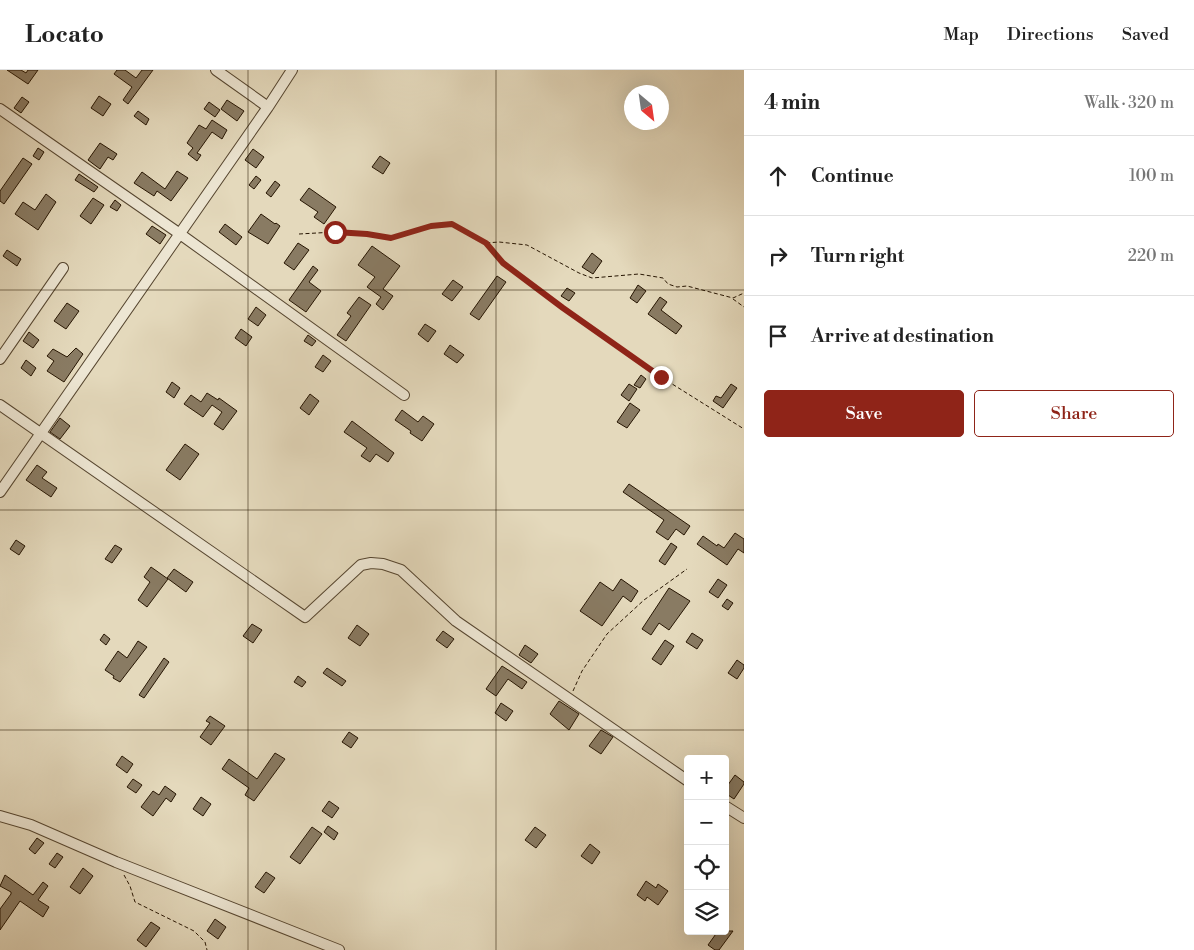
<!DOCTYPE html>
<meta charset="utf-8">
<style>
:root{--surface:#fff;--page:#f6f6f6;--text:#222;--muted:#767676;--line:#e0e0e0;--accent:#8f2418}
body{margin:0;font-family:"Libre Bodoni",serif;background:var(--page);color:var(--text)}
.controls{position:absolute;right:15px;bottom:15px;display:grid;overflow:hidden;border-radius:5px;box-shadow:0 5px 20px #0002}
.controls button{width:45px;height:45px;display:grid;place-items:center;padding:0;border:0;border-bottom:1px solid var(--line);background:var(--surface);color:var(--text);font:25px sans-serif}
.compass{position:absolute;left:624px;top:15px;width:45px;height:45px;border-radius:50%;background:var(--surface);box-shadow:0 5px 20px #0002;rotate:151deg}
.stop{position:absolute;width:15px;height:15px;margin:-11px;border:4px solid #8f2418;border-radius:50%;background:#fff}
.stop.end{background:#8f2418;border-color:#fff;box-shadow:0 1px 5px #0008}
.list{margin:0;padding:0;list-style:none}
h2{display:flex;justify-content:space-between;align-items:center;height:65px;margin:0;padding:0 20px;font-size:21px}
h2 small{font-size:16px;font-weight:400;color:var(--muted)}
.list li{display:grid;grid-template-columns:32px 1fr auto;gap:15px;align-items:center;box-sizing:border-box;height:80px;padding:0 20px;border-top:1px solid var(--line)}
.list b{display:block;font-size:19px;white-space:nowrap}
.list em{font-size:16px;font-style:normal;color:var(--muted)}
.actions{display:flex;gap:10px;padding:15px 20px}
.actions a{flex:1;padding:11px 0;border:1px solid var(--accent);border-radius:5px;text-align:center;font-size:18px;color:var(--accent)}
.actions .main{background:var(--accent);color:#fff}
.icon{flex:none;width:28px;height:28px;fill:none;stroke:currentColor;stroke-width:2;stroke-linecap:round;stroke-linejoin:round}
.map{position:relative;flex:none;width:744px;height:880px;overflow:hidden}
header{display:flex;align-items:center;gap:30px;box-sizing:border-box;height:70px;padding:0 25px;background:var(--surface);border-bottom:1px solid var(--line)}
header strong{font-size:24px}
nav{display:flex;gap:28px;margin-inline-start:auto;font-size:18px}
main{display:flex}
aside{flex:1;background:var(--surface)}
.map>svg:first-child{display:block}
.building{fill:#897b63;stroke:#261502}
.lines{fill:none;stroke-linecap:round;stroke-linejoin:round}
.minor-casing{stroke:#564630;stroke-width:12}
.path{stroke:#261502;stroke-width:1;stroke-dasharray:4 2.5;stroke-linecap:butt}
.minor{stroke:#ede6d3;stroke-width:10}
.route{stroke:#8f2418;stroke-width:6}
.grid{fill:none;stroke:#261502;stroke-width:1;stroke-opacity:0.55}
</style>
<header>
<strong>Locato</strong>
<nav><a>Map</a><a>Directions</a><a>Saved</a></nav>
</header>
<main>
<div class="map">
<svg width="744" height="880" viewBox="0 0 744 880">
<rect width="100%" height="100%" fill="#e4d9bc"/>
<filter id="stains"><feTurbulence type="fractalNoise" baseFrequency=".004" numOctaves="4"/><feColorMatrix values="0 0 0 0 .2 0 0 0 0 .09 0 0 0 0 .02 0 0 0 .5 -.17"/></filter>
<radialGradient id="worn" r=".72"><stop offset=".6" stop-color="#630" stop-opacity="0"/><stop offset="1" stop-color="#630" stop-opacity=".3"/></radialGradient>
<path class="building" d="M7 0H21L26 3 28 0H38L28 14Z
M117 0H125L136 8 142 0H153L128 34 123 30 132 17 114 4Z
M99 26 111 34 103 46 91 38Z
M22 27 29 32 21 43 14 38Z
M227 30 244 41 237 51 221 39Z
M209 32 220 40 215 47 204 39Z
M138 41 149 49 146 55 134 46Z
M212 50 227 60 222 69 212 62 197 83 201 85 197 91 188 84 193 78 187 73 199 55 206 59Z
M100 73 117 84 113 90 108 87 100 99 88 90Z
M38 78 44 82 39 90 33 86Z
M253 79 264 87 256 98 245 90Z
M380 86 390 93 383 104 372 97Z
M23 88 32 94 4 134 0 131V121Z
M177 101 188 108 171 131 157 121 154 126 134 113 142 102 165 119Z
M79 104 98 117 94 122 75 110Z
M256 106 261 110 254 119 249 115Z
M275 111 280 115 271 127 266 123Z
M309 118 336 137 324 154 314 147 318 142 300 130Z
M46 124 56 132 38 160 15 144 23 132 35 140Z
M93 128 104 135 91 154 80 146Z
M115 130 121 135 117 141 110 137Z
M261 144 275 154 276 153 280 156 268 174 248 162Z
M225 154 242 167 236 175 219 162Z
M152 156 166 165 160 174 146 164Z
M298 173 309 180 294 200 284 193Z
M372 176 400 196 383 219 393 226 383 240 376 234 381 227 367 217 375 207 358 195Z
M7 180 21 189 17 196 3 186Z
M592 183 602 191 593 204 582 197Z
M313 196 318 200 309 212 321 221 306 242 289 230Z
M497 206 506 212 479 250 470 244Z
M453 210 463 217 452 231 442 224Z
M638 215 646 221 637 233 630 228Z
M567 218 575 223 569 231 561 226Z
M359 227 371 235 346 271 337 265 351 246 347 243Z
M660 227 667 232 661 240 682 256 676 264 648 244Z
M67 233 79 241 66 259 54 251Z
M256 237 266 245 258 256 248 249Z
M425 254 436 261 428 272 418 264Z
M241 259 252 267 246 276 235 268Z
M29 262 39 270 33 278 23 271Z
M308 265 316 271 312 276 304 271Z
M450 275 464 285 457 293 444 284Z
M76 278 83 284 64 312 47 301 54 291 47 286 53 279 67 287Z
M323 285 331 291 323 302 315 297Z
M26 290 36 298 31 306 21 298Z
M641 305 646 309 640 318 634 315Z
M172 312 180 318 174 328 166 322Z
M629 314 637 319 629 331 621 325Z
M731 314 737 318 723 338 713 331 716 326 721 328Z
M207 323 218 330 219 328 237 341 223 360 214 354 222 342 212 335 203 347 184 334 191 325 201 332Z
M310 324 319 331 309 345 300 338Z
M630 333 640 340 627 358 617 352Z
M402 340 418 352 423 346 434 354 422 371 410 363 411 361 395 350Z
M60 348 70 356 60 369 50 362Z
M352 351 394 383 388 392 376 384 370 392 361 386 367 378 344 362Z
M185 374 199 384 180 410 166 400Z
M37 395 47 402 42 408 57 418 51 427 26 410Z
M629 414 690 456 684 465 676 459 668 470 656 462 664 450 623 422Z
M735 463 744 469V483L738 479 727 495 697 474 703 466 717 476 718 474 724 478Z
M16 470 25 476 19 485 10 479Z
M671 473 677 477 665 495 659 491Z
M115 475 122 479 112 493 105 489Z
M151 497 168 509 147 537 138 530 150 512 144 507Z
M174 499 193 512 186 522 167 508Z
M621 509 638 521 631 532 623 526 602 556 580 541 600 512 613 521Z
M718 509 727 515 718 528 709 522Z
M669 518 690 531 669 560 659 553 651 565 642 559Z
M727 529 733 533 728 540 722 536Z
M252 554 262 560 253 573 243 566Z
M357 555 369 564 360 576 348 568Z
M443 561 454 569 447 578 436 570Z
M692 563 703 570 697 579 686 572Z
M104 564 110 569 106 575 100 570Z
M665 570 674 576 661 595 652 589Z
M138 571 147 577 120 612 113 608 114 606 105 600 118 581 127 588Z
M525 575 538 584 531 593 519 585Z
M164 588 169 592 144 628 139 625Z
M737 590 744 595V598L737 609 728 603Z
M502 596 527 612 522 619 508 609 496 626 486 619Z
M327 598 346 611 342 616 323 603Z
M298 606 306 612 302 617 294 612Z
M559 631 579 644 569 660 550 644Z
M501 633 513 641 506 651 495 643Z
M210 646 225 656 211 675 200 667 210 653 206 651Z
M601 660 613 667 601 684 589 676Z
M349 662 358 668 351 678 342 672Z
M275 683 285 689 254 731 245 725 249 718 222 699 229 689 257 709Z
M122 686 133 694 127 703 116 695Z
M735 705 744 712V714L734 729 725 723V719Z
M133 709 142 715 136 723 127 717Z
M165 716 176 724 171 732 166 728 153 746 141 737 153 721 159 725Z
M201 727 211 734 203 746 193 739Z
M329 731 339 738 332 748 322 741Z
M328 756 338 763 334 770 324 762Z
M312 757 322 764 300 794 290 787Z
M535 757 546 765 536 778 525 770Z
M37 768 44 773 35 784 29 779Z
M590 774 600 782 592 794 581 786Z
M57 783 63 787 55 798 49 794Z
M83 798 93 806 80 824 70 817Z
M266 802 275 808 264 823 255 817Z
M5 805 33 825 43 812 48 816 38 830 49 837 43 847 20 831 0 860V839L11 824V822L0 816Z
M646 811 656 818 658 814 668 821 658 835 647 827 645 831 637 825Z
M215 849 226 857 218 869 207 861Z
M151 852 160 858 146 877 137 870Z
M718 861H733L719 880H715L708 875Z"/>
<g class="lines">
<defs>
<path id="minor" d="M216 0 268 37
M0 39 180 164 404 325
M0 289 63 198
M0 335 305 547 361 495 371 493 383 494 401 500 456 551 688 711
M0 422 268 37 292 0
M725 736 744 748
M0 746 31 755 116 792 339 880"/>
</defs>
<use href="#minor" class="minor-casing"/>
<path class="path" d="M299 164 335 162 367 164 391 169 431 156 452 154 486 173 499 172 527 175 579 203 592 208 639 204 663 208 668 214 677 217 687 216 733 228 744 223
M486 174 503 193 563 238 661 307 744 359
M733 229 744 237
M573 621 582 601 607 564 644 530 687 499
M124 805 130 816 135 832 194 861 205 872 207 880"/>
<use href="#minor" class="minor"/>
</g>
<g class="lines">
<path class="route" d="M335 162 367 164 391 168 431 156 452 154 486 173 503 193 563 238 661 307"/>
</g>
<path class="grid" d="M248 0V880M496 0V880M0 220H744M0 440H744M0 660H744"/>
<rect width="100%" height="100%" filter="url(#stains)"/>
<rect width="100%" height="100%" fill="url(#worn)"/>
</svg>
<div class="controls">
<button>+</button>
<button>−</button>
<button><svg class="icon" aria-label="locate" viewBox="0 0 24 24"><circle cx="12" cy="12" r="6"/><path d="M12 2v4M12 18v4M2 12h4M18 12h4"/></svg></button>
<button><svg class="icon" aria-label="layers" viewBox="0 0 24 24"><path d="M12 4l9 5-9 5-9-5zM3 14l9 5 9-5"/></svg></button>
</div>
<svg class="compass" viewBox="-18 -18 36 36"><path d="M0-13l5 13h-10z" fill="#e53935"/><path d="M0 13l5-13h-10z" fill="#767676"/></svg>
<div class="stop" style="left:335px;top:162px"></div>
<div class="stop end" style="left:661px;top:307px"></div>
</div>
<aside>
<h2>4 min<small>Walk · 320 m</small></h2>
<ul class="list">
<li><svg class="icon" aria-label="ahead" viewBox="0 0 24 24"><path d="M12 20V5M6 11l6-6 6 6"/></svg><div><b>Continue</b></div><em>100 m</em></li>
<li><svg class="icon" aria-label="right" viewBox="0 0 24 24"><path d="M7 20v-9h11M14 6l5 5-5 5"/></svg><div><b>Turn right</b></div><em>220 m</em></li>
<li><svg class="icon" aria-label="arrive" viewBox="0 0 24 24"><path d="M6 21V4h12l-3 4 3 4H6"/></svg><div><b>Arrive at destination</b></div></li>
</ul>
<div class="actions"><a class="main">Save</a><a>Share</a></div>
</aside>
</main>
